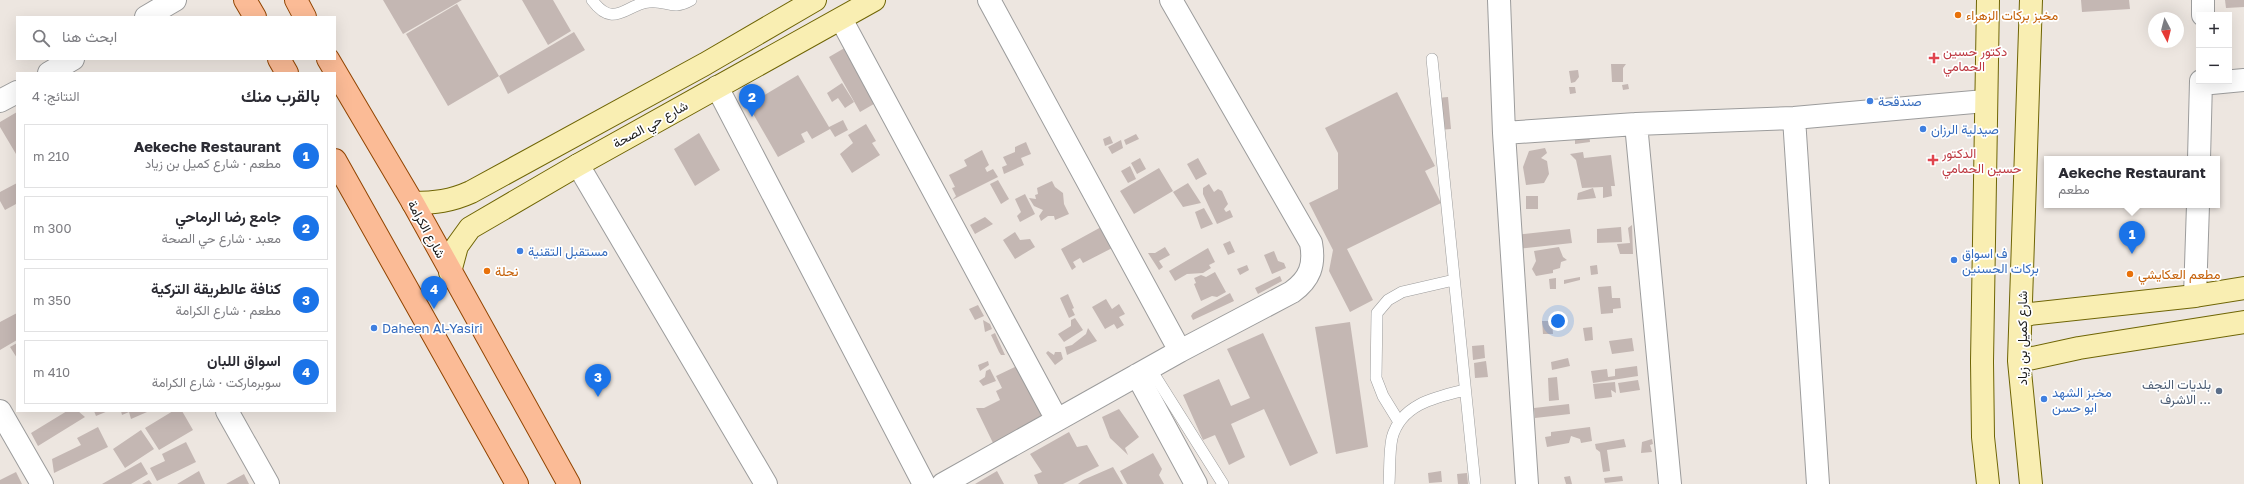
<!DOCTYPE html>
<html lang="ar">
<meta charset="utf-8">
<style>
:root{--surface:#fff;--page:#f7f7f7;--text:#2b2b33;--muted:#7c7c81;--line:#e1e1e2;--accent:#1a73e8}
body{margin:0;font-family:"Golos Text",Vazirmatn,sans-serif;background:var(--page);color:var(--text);direction:rtl}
.controls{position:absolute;right:12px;top:12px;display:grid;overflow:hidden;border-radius:0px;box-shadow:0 4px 16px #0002}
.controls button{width:36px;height:36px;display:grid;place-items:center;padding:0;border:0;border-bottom:1px solid var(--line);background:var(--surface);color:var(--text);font:20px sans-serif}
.compass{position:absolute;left:2148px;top:12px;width:36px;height:36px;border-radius:50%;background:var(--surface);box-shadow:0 4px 16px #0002;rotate:173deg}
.you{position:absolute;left:1558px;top:321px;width:14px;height:14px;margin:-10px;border:3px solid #fff;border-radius:50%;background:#1a73e8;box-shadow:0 0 0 6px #1a73e833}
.badge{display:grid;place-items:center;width:26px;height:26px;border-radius:50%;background:var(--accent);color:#fff;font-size:13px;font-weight:700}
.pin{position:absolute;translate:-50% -33px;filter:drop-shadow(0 1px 2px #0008)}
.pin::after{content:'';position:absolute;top:21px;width:14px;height:12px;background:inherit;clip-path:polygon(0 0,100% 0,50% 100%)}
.popup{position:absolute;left:2044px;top:156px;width:176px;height:52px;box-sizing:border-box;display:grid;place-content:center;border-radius:0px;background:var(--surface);filter:drop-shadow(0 1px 3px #0005);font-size:13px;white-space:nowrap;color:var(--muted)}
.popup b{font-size:15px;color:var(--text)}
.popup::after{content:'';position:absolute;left:50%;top:100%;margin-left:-8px;border:8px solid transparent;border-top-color:var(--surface)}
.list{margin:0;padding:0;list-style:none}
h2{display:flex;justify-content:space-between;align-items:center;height:52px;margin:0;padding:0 16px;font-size:17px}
h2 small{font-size:13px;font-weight:400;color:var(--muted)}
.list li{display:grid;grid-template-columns:26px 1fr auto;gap:12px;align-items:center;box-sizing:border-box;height:64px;margin:0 8px 8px;padding:0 8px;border:1px solid var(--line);border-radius:0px}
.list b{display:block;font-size:15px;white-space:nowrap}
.list p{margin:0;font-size:13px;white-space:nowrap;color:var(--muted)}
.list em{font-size:13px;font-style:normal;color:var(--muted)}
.icon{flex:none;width:22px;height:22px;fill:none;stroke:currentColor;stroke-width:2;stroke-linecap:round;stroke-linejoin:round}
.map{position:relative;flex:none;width:2244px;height:484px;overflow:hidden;direction:ltr}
.search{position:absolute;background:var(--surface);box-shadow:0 4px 16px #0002;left:16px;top:16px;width:320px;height:44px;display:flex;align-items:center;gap:10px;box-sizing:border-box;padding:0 14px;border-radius:0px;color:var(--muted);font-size:15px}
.panel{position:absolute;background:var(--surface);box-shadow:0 4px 16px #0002;left:16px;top:72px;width:320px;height:340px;border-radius:0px;direction:rtl}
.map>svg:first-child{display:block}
.building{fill:#c4b7b3}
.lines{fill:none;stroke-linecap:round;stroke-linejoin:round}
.lane-casing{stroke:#9c9c9c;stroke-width:12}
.street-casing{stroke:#9c9c9c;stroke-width:24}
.secondary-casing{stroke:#6f6505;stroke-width:24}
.primary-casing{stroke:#914400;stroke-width:24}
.lane{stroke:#fff;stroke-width:11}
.street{stroke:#fff;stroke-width:22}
.secondary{stroke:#f9eeb2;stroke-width:22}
.primary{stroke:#fbbb96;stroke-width:22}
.food-dot{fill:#e8710a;stroke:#fff;stroke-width:1.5}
.health-dot{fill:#e0444e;stroke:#fff;stroke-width:1.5}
.shop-dot{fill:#3f7fe0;stroke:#fff;stroke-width:1.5}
.service-dot{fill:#5c6f8a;stroke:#fff;stroke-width:1.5}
.labels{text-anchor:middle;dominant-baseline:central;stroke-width:3.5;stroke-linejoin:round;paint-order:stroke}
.food-label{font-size:13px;fill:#c56008;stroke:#fff;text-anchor:start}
.health-label{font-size:13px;fill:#be3a42;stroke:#fff;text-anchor:start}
.shop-label{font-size:13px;fill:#366cbe;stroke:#fff;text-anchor:start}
.street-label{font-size:13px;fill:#1b1b1b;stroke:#fff}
.service-label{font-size:13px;fill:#4e5e75;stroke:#fff;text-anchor:end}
</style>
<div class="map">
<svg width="2244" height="484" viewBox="0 0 2244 484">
<rect width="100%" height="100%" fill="#ede6e0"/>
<path class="building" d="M383 0H462L403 34Z
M522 0H553L571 31 548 45Z
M2081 0H2129L2130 9 2082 12Z
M2225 0H2244V7L2226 8Z
M457 4 499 76 448 106 406 34Z
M574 32 585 50 508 94 499 76Z
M848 46 879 101 860 112 829 57Z
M1611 64H1626L1623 68V82H1612Z
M1578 70 1579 77 1575 82 1571 83 1569 71Z
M798 75 829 127 843 120 848 130 835 137 830 129 812 139 807 131 801 134 805 142 778 157 748 105Z
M842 83 854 102 845 108 838 98 832 102 827 93Z
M1628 84 1629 89 1623 90 1622 85Z
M1569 87H1575L1576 93 1570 94Z
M1397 92 1435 166 1425 171 1441 203 1347 249 1373 300 1350 312 1329 271 1333 250 1309 203 1338 189V153L1325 128Z
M1448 97 1451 129 1440 130 1437 98Z
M17 112V153L16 154 0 127V122Z
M866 124 876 141 872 143 880 155 852 173 840 154 853 143 848 135Z
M699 133 720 170 695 186 674 149Z
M1589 133 1590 142 1575 144V135Z
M1136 134 1139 139 1126 145 1124 140Z
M1110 136 1113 143 1105 146 1103 139Z
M1121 140 1123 148 1112 154 1108 147Z
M1026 142 1031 154 1021 158 1024 165 1004 174 1002 167 1007 165 1003 157 1015 152V147Z
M1545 148 1547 153 1541 158 1547 161 1549 174 1544 183 1526 185 1523 167 1529 151Z
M982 150 989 165 985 168 987 172 993 169 998 177 952 200 956 196 952 188 955 187 949 175 967 166 964 160Z
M1583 152 1584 158 1611 155 1615 186H1611L1612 196 1603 198V187L1582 188 1576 160 1570 154Z
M1140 158 1146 169 1137 174 1131 163Z
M1198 158 1207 174 1196 180 1187 164Z
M1130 166 1136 179 1128 183 1121 171Z
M1159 168 1173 191 1134 214 1120 191Z
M998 180 1009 199 1001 204 990 184Z
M1052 181 1055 187 1063 193 1064 204 1069 214 1055 220 1054 216H1048L1041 221 1039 216 1043 210 1034 206 1029 198 1036 199 1035 195 1038 194 1037 188Z
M17 183V206L16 204 5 210 0 201V192Z
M1188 183 1201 203 1183 207 1173 192Z
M1209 184 1214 192 1218 189 1222 191 1228 204 1224 209 1226 212 1230 210 1233 217 1217 224 1203 194V188Z
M1593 188 1596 198 1577 200 1578 193Z
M1025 194 1035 214 1020 222 1017 216 1021 212 1015 199Z
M1526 196H1538V209H1526Z
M1204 208 1213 224 1201 229 1195 212Z
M985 217 993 224 975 234 970 225Z
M1632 225 1633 254H1620L1617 244 1630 243 1628 228Z
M1103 226 1120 244 1083 263 1080 258 1073 262 1076 267 1072 270 1061 249Z
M1621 227 1622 242 1597 243V229Z
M1570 229 1572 243 1517 249 1515 235Z
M1015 232 1020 240 1030 239 1035 247 1015 259 1003 240Z
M1230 241 1235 252 1228 255 1223 244Z
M1165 247 1170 255 1159 261 1163 267 1159 270 1148 253H1155Z
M1559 247 1563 257 1567 260 1561 262 1560 268 1553 270V273L1536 276 1532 269 1536 261 1534 251Z
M1208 248 1215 262 1209 265 1211 268 1203 273 1187 274 1175 281 1169 271Z
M1274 251 1278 261 1284 263 1286 268 1272 274 1264 255Z
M1247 265 1249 270 1240 275 1237 269Z
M1597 265 1598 274 1591 275 1590 266Z
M1215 272 1226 292 1217 297 1212 296 1201 301 1194 284 1196 283 1194 278 1201 275 1206 277Z
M1280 276 1282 281 1258 294 1255 288Z
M1580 277V280L1564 284V280Z
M1556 278V289H1550L1549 279Z
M1611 286 1612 298H1620L1621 308 1613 309V313L1601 314 1598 287Z
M1230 293 1234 301 1193 320 1191 316 1193 313Z
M1068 294 1074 308 1072 309 1075 315 1069 318 1060 298Z
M1106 299 1112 309 1119 304 1125 314 1119 317 1124 325 1117 329 1114 324 1105 329 1092 307Z
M978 305 984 316 975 320 969 309Z
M17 313V340L0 350V322Z
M1075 318 1083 330 1064 342 1058 334 1071 326V320Z
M983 320 990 324 992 329 985 332Z
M1542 321H1552L1553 334H1543Z
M1350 322 1368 447 1336 454 1315 327Z
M1592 327 1593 340 1585 341 1583 328Z
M1088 328 1097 341 1067 355 1065 347 1072 345 1086 334Z
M995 333 1005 355H1001L999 352 991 335Z
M1263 333 1318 453 1290 466 1264 409 1231 424 1245 457 1229 465 1215 435 1203 440 1183 395 1219 379 1231 406 1250 398 1227 349Z
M1632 338 1634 351 1612 354 1609 341Z
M17 343V358L10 347Z
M1484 345 1485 358 1473 360 1472 346Z
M1048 351 1054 355 1055 352H1061L1063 359 1055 365 1046 353Z
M1568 358 1570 366 1552 370 1551 362Z
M988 361 989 365 980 371 978 365Z
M1486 361 1488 377 1475 378 1474 363Z
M1023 363 1049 416 993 443 976 408H984L1000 400 996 391 1002 388 996 376Z
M1637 366 1638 376 1593 383 1591 371 1607 369 1608 377 1615 376V369Z
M990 369 996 381 983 386 979 381 985 377 986 371Z
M1557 377 1559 400 1549 401 1548 378Z
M1638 380 1640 390 1620 393 1618 383Z
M1615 382 1616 393 1611 390 1612 397 1595 399 1593 384Z
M1569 404 1570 414 1535 418 1534 408Z
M1119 409 1139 437 1125 448 1128 455 1110 438 1102 417Z
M67 411H78L85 417 38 446 31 433Z
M94 411H108L96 416Z
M121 411H147V412L131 419 129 412 122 415Z
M173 411H182L193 430 159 450 145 428Z
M98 427 108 447 54 473 52 459 81 445 77 438Z
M1590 427 1592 441 1581 443 1580 439 1571 436 1569 443 1547 447 1545 437 1551 436V432Z
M141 430 154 449 125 468 113 449Z
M1069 432 1077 447 1087 445 1099 466 1063 484H1038L1034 475 1042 472 1030 454Z
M1624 439 1626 447 1607 450 1610 471 1603 472 1600 452 1596 449 1595 444Z
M1652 439 1653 444 1650 445 1652 452 1641 453 1642 442Z
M186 442 196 462 157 481 150 468 165 461 162 454Z
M1153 453 1162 469 1159 475 1164 484H1127L1120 471Z
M141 462 148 474 131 484H102Z
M1113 467 1123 484H1078L1083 480Z
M199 471 205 484H177Z
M997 471 1004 484H975Z
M1441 471 1442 482 1429 483 1428 473Z
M16 472 22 484H0V480Z
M1467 473 1468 484H1458L1457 474Z
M244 474 249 484H226Z
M1570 476 1572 484H1566L1564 477Z
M1622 476 1623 481 1605 483 1604 478Z
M149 480 152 484H142Z"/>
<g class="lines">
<defs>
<path id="lane" d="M592 0C614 30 626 4 649 2 667 0 672 11 691 0
M1432 59 1475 484
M1150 368 1223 484
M1399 422 1383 396 1376 378 1377 313 1388 300 1402 292 1454 280
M1389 484C1390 469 1389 452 1392 438 1401 404 1436 397 1465 390"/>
<path id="street" d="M989 0 1180 351
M1499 0 1504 133 1527 484
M2203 15V0
M146 17 175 0
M841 19 1057 420
M49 73 73 59
M2201 84 2244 80
M717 87 924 484
M0 101 17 92
M1794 118 1818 484
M1636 124 1670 484
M1504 133 1636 124 1794 118 1985 101
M2199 159 2201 81
M578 165 766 484
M2195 296 2198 205
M1137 375 1196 484
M0 411 42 484
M227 411 268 484
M943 484 1180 351 1292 292C1310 279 1315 265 1311 243L1171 0"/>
<path id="secondary" d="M1988 0 1982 362 1983 437 1988 484
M413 203C435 203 451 201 471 192L705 64 815 0
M450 272 457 246 470 228 578 165 874 0
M2021 315 2195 296 2244 288
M2019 361 2079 348 2244 322
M2031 484 2019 361 2031 0"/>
<path id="primary" d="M245 0 255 17
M296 0 305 17
M279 59 287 73
M328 59 413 203 569 484
M335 160 517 484"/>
</defs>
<use href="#lane" class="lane-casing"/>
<use href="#street" class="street-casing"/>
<use href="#secondary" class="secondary-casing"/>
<use href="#primary" class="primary-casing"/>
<use href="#lane" class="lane"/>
<use href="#street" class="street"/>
<use href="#secondary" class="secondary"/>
<use href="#primary" class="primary"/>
</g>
<g class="food-dot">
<circle cx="1958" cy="15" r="4"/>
<circle cx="487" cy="271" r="4"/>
<circle cx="2130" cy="274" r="4"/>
</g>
<g class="health-dot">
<path d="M1932 52h4v4h4v4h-4v4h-4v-4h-4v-4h4z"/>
<path d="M1931 154h4v4h4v4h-4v4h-4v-4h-4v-4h4z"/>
</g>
<g class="shop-dot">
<circle cx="1870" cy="101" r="4"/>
<circle cx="1923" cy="129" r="4"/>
<circle cx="520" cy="251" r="4"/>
<circle cx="1954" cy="260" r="4"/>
<circle cx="374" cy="328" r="4"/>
<circle cx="2044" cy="399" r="4"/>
</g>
<circle class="service-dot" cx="2219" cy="391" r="4"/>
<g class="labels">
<g class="food-label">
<text x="1966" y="15">مخبز بركات الزهراء</text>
<text x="495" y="271">نحلة</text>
<text x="2138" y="274">مطعم العكايشي</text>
</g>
<g class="health-label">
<text x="1943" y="51">دكتور حسين<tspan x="1943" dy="15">الحمامي</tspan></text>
<text x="1942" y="153">الدكتور<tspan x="1942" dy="15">حسين الحمامي</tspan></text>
</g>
<g class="shop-label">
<text x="1878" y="101">صندقحة</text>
<text x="1931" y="129">صيدلية الرزان</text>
<text x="528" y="251">مستقبل التقنية</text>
<text x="1962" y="253">ف اسواق<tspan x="1962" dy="15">بركات الحسنين</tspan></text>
<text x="382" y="328">Daheen Al-Yasiri</text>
<text x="2052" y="392">مخبز الشهد<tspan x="2052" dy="15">ابو حسن</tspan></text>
</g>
<g class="street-label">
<text transform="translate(650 124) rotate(-29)">شارع حي الصحة</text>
<text transform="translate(427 229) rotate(61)">شارع الكرامة</text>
<text transform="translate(2022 338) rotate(-90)">شارع كميل بن زياد</text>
</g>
<g class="service-label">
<text x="2211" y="384">بلديات النجف<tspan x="2211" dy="15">الاشرف ...</tspan></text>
</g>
</g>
</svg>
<div class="controls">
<button>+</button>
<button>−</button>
</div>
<svg class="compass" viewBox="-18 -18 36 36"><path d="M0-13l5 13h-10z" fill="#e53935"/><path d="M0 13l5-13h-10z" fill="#7c7c81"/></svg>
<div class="you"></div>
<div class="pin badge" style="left:2132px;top:254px">1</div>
<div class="popup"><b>Aekeche Restaurant</b>مطعم</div>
<div class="pin badge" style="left:752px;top:117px">2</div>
<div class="pin badge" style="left:598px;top:397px">3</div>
<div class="pin badge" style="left:434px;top:309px">4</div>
<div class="search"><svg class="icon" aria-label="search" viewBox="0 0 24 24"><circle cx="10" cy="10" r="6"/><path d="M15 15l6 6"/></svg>ابحث هنا</div>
<section class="panel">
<h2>بالقرب منك<small>النتائج: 4</small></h2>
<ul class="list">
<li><span class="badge">1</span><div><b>Aekeche Restaurant</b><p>مطعم · شارع كميل بن زياد</p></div><em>210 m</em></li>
<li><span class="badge">2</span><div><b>جامع رضا الرماحي</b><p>معبد · شارع حي الصحة</p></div><em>300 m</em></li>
<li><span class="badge">3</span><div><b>كنافة عالطريقة التركية</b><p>مطعم · شارع الكرامة</p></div><em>350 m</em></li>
<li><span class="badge">4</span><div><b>اسواق اللبان</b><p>سوبرماركت · شارع الكرامة</p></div><em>410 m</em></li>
</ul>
</section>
</div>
